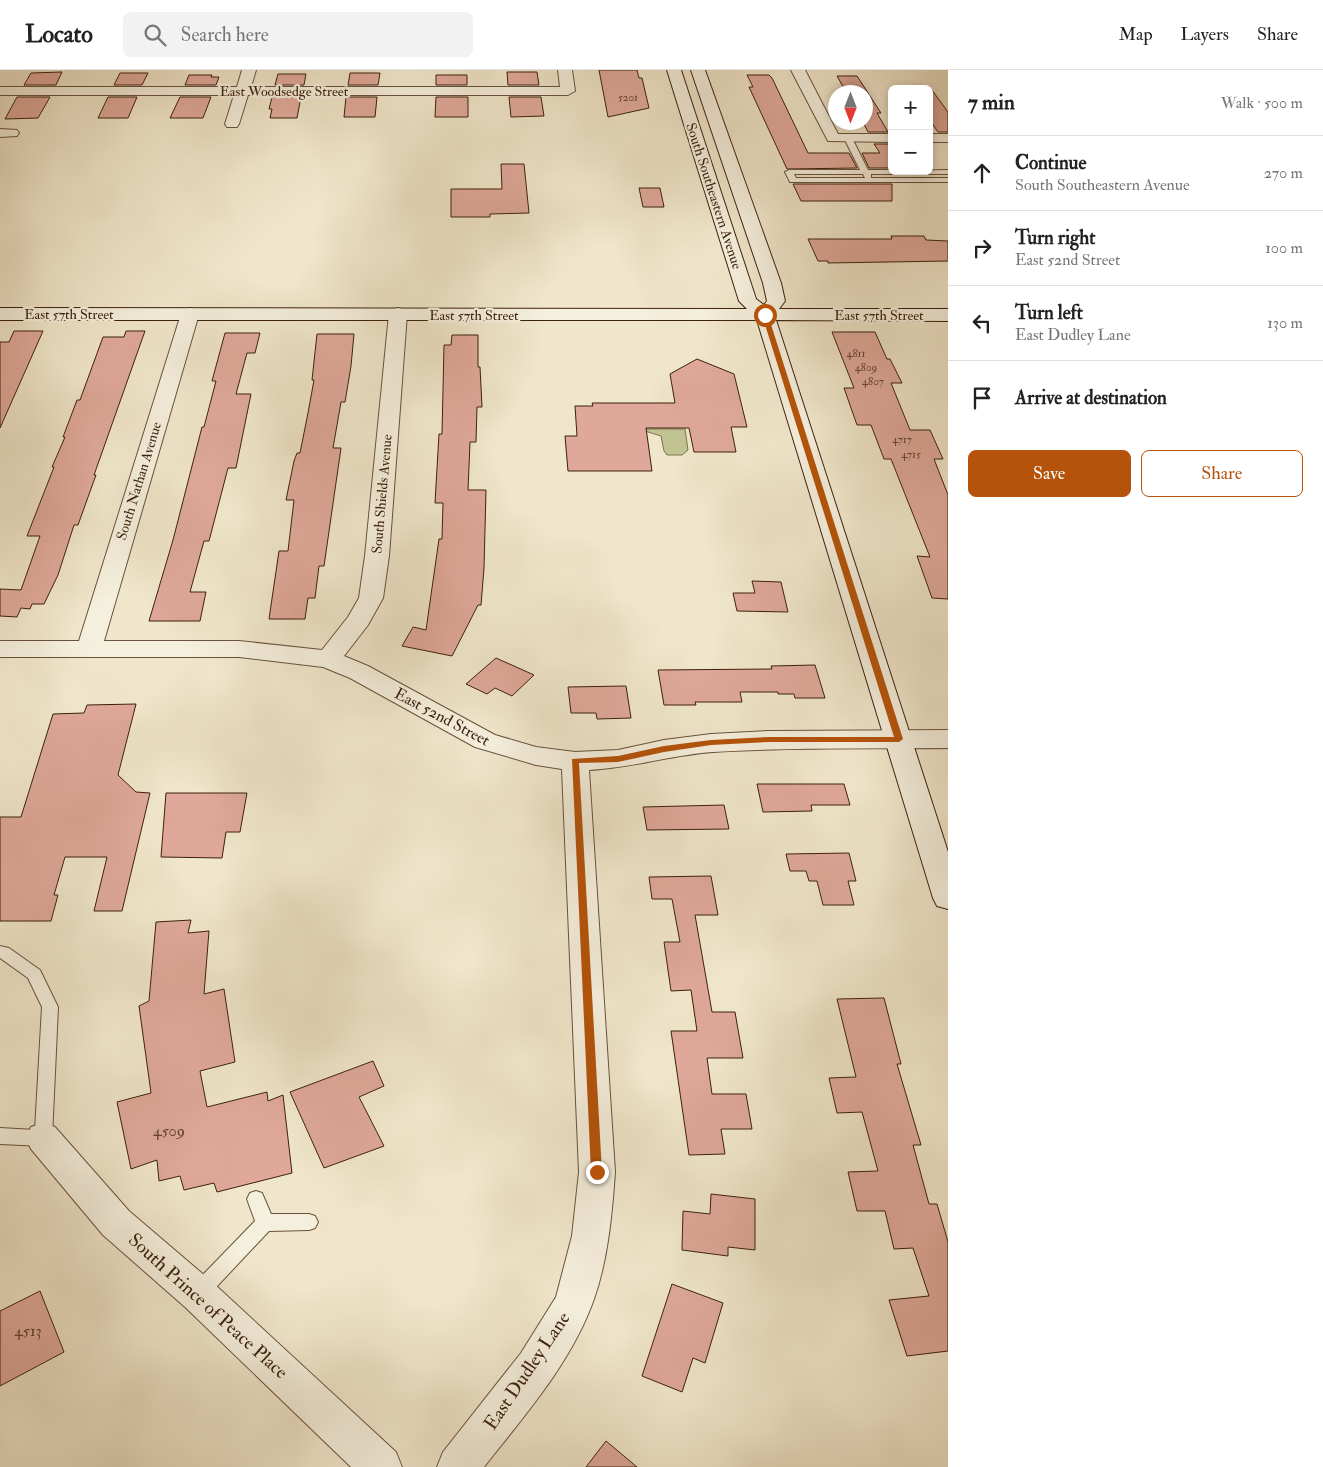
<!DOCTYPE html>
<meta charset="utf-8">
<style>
:root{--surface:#fff;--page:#f2f2f2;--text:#222;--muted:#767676;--line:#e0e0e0;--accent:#b45309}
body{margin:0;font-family:"IM FELL Double Pica",serif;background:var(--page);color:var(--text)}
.controls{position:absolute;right:15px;top:15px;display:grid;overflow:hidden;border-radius:8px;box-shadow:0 2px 8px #0003}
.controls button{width:45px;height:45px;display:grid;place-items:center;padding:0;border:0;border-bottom:1px solid var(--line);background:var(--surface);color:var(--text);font:25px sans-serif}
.compass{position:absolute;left:828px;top:15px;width:45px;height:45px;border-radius:50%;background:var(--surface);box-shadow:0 2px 8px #0003;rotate:180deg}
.stop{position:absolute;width:15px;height:15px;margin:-11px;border:4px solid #b45309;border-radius:50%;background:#fff}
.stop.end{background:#b45309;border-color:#fff;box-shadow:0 1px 5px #0008}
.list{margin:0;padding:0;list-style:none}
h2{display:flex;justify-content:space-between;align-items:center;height:65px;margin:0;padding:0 20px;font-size:21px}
h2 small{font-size:16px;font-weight:400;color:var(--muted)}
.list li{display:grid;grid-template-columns:32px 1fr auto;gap:15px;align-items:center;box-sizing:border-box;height:75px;padding:0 20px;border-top:1px solid var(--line)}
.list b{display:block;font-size:19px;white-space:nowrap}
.list p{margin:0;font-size:16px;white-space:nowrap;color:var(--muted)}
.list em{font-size:16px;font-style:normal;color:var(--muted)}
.actions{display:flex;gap:10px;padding:15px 20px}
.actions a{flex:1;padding:11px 0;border:1px solid var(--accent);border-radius:8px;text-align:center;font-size:18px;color:var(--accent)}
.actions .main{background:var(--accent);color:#fff}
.icon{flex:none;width:28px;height:28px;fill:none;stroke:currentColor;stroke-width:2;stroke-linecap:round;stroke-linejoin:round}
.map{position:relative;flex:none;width:948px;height:1397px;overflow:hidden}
header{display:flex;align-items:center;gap:30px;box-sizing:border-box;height:70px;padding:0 25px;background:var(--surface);border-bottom:1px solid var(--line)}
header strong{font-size:24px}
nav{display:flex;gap:28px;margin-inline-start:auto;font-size:18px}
.search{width:350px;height:45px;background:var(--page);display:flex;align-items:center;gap:12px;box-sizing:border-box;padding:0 18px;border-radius:8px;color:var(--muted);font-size:19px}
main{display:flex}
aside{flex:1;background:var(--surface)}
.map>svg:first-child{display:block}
.green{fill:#c1c392;stroke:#7e724e}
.building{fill:#dfa89a;stroke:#3b200b}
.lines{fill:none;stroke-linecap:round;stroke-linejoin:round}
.service-casing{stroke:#68523b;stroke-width:2}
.minor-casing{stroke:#68523b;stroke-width:2}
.secondary-casing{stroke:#3b200b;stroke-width:2}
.service{fill:#f5efdd;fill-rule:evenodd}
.minor{fill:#f5efdd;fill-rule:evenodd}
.secondary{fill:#f5efdd;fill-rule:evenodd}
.route{fill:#b45309}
.labels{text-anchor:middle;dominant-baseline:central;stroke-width:4.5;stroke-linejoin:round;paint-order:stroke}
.far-number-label{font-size:11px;fill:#64422f}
.far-street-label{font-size:14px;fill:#3b200b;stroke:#f5efdd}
.street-label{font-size:16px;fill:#3b200b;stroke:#f5efdd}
.near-number-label{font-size:16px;fill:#64422f}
.near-street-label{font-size:19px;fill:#3b200b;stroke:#f5efdd}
</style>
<header>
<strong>Locato</strong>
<div class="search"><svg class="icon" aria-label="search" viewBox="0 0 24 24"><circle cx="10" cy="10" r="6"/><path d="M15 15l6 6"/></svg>Search here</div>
<nav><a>Map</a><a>Layers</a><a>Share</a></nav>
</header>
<main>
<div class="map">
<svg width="948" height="1397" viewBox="0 0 948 1397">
<rect width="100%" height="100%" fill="#f0e6cb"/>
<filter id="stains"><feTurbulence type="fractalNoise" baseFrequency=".004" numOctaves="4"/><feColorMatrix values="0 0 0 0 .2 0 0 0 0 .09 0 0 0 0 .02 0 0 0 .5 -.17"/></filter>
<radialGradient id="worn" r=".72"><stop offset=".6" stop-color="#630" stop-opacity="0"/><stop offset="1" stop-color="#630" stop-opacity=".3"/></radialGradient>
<path class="green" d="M645 359H685L688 380 682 385H667L664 381 661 366 645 361Z"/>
<path class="building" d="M599 0H637L639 8H642L649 38 608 47Z
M62 2 56 15H24L31 3Z
M507 2H537L539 15H508Z
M120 3H148L142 15H114Z
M350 3H380L378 15H348Z
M278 4H306L304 15H275Z
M189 5H212L211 7H219L216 15H185Z
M436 5H467V15H436Z
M747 5H769L772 8 808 83H849L857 98 787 99 749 17H753Z
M837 6H857L881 43H877L888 62H868L863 52H866V22H846Z
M929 16 948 42V62H938L929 49Z
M17 27H50L38 48 5 49Z
M108 27H137L128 48H98Z
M180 27H211L203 48H170Z
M272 27H301L297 48H270L272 39H269Z
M346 27H377L375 47H344Z
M436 27H468V47H435Z
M509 27H541L544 46 511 47Z
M874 74H892V98H869L862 83H880Z
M501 94H524L529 143 490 144V147H451V119H502Z
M793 114H892V131H801Z
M639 118H660L664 137H643Z
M891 166H924L926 170 948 171V191L828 193V191H818L808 169H892Z
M14 261H43L0 358V272H9Z
M126 261H145L94 405H96L78 455H74L58 505 44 534H32L30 539 21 538 17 547 0 546V519L21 520 40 466H27L54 397H52L65 367H63L77 330H80L103 267H124Z
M832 262H875L887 289H890L902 313H891L910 360H930L943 389H934L948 425V529L932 528 917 486 930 487 891 389H884L871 355H857L844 318H854Z
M225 263H260L255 283H247L236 324H251L236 398H228L209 471H204L190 522H206L200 551H149L173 470 202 357H204L216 311H212Z
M317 264H354L351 296 345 332H341L333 378H341L324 496H319L315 528H308L305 549H269L279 481H288L294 430H286L294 391 297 383H300L308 343 314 310H312Z
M452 265H478V297H480L482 337H477L476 372H470L468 420H486L484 498 481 535H478L452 586 402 576 413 557 426 560 439 469H442L443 433H435L439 364H442L444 275H451Z
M697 289 734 304 747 357H731L736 382H694L689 358H646L652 401H568L565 366H577L575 336H593L592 333H675L670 304Z
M752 511 781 512 788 542 737 541 733 523H755Z
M496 588 534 605 512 626 495 618 487 624 466 614Z
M815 595 825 628H795L794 624H778V622H740L742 632H695L696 635H664L658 600 772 599 771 596Z
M626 616 631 648 597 649 596 643H571L568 617Z
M136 634 118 705 136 722 150 723 122 841H94L107 787H65L54 825H58L51 851H0V747H21L53 644 84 643 87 635Z
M757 714H844L850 735H811L812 741 763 742Z
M166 723H247L240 762H226L222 788 161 787Z
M724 735 729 759 647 760 643 737Z
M849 783 856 811H848L854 835H823L817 811H809L806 801H790L786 784Z
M711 806 718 845H695L712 942H735L743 988H707L712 1024H746L752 1059H721L725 1084 689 1085 671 961H697L691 920 671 921 664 872H680L672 829H652L649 807Z
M191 850 188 863 209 861 204 924 224 919 235 992 200 1001 207 1037 267 1022 268 1031 283 1025 292 1103 217 1122 214 1113 184 1120 180 1106 159 1111 157 1090 131 1099 117 1032 151 1023 139 936 149 931 156 852Z
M884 928 901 994H897L921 1075H913L929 1134H937L948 1172V1281L907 1286 889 1230 929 1226 913 1178 894 1179 885 1141H857L848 1102 878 1101 862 1042 837 1043 829 1008 856 1007 837 929Z
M373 991 384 1016 359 1027 384 1076 324 1098 290 1022Z
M711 1124 755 1129V1180L728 1177V1186L682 1180 683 1141 710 1144Z
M672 1214 723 1233 705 1293 693 1288 682 1322 642 1306Z
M40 1221 64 1282 0 1316V1241Z
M606 1371 637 1397H586Z"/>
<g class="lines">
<defs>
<path id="service" d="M845 66 852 68 868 100H892V101L948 100V104H871V108H948V112H790L785 102 789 100H860L844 68ZM794 104H863L865 108H796Z
M0 876 9 878 40 900 58 937 52 1068 49 1073 43 1076 0 1074V1058L35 1060 42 937 28 908 0 888Z
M256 1121 262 1123 271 1144H309L315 1146 318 1152 315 1158 309 1160 269 1161 205 1229 198 1232 191 1229 189 1223 191 1217 255 1151 247 1129 250 1123Z"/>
<path id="minor" d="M242 0H256L251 17H560L558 0H572L575 21 568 25H248L239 54 237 57H227L225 54 234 25H0V17H237Z
M791 0H805L838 64H892V72L828 71Z
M0 59 17 60 19 63 17 66 0 67Z
M929 64H948V72H929Z
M190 238 197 240 199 244 104 571H239L322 580 348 547 359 528 365 486 389 244 391 240 398 238 405 240 407 244 389 486 383 528 368 555 344 586 368 596 495 665 536 677 575 682 618 680 664 670 711 664 769 661 948 660V678C870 679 791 677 713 682 671 685 631 698 589 700L615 1102C612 1145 608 1189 594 1229 572 1292 524 1346 484 1397H437L443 1382 521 1283 556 1227 572 1166 579 1102 562 699 536 695 475 677 350 608 323 597 239 587H0V571H79L181 244 183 240Z
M43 1053 55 1057 129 1141 211 1211 396 1382 402 1397H351L185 1237 103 1165 31 1079 26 1068 31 1057Z"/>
<path id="secondary" d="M667 0H681L756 229 764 235 767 231 763 213 691 0H705L781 213 785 231 779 239H948V251L776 250 948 782V839L937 836 933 828 757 250H0V238L747 239 739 231Z"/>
</defs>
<use href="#service" class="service-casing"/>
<use href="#minor" class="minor-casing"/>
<use href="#secondary" class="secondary-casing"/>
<use href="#service" class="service"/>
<use href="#minor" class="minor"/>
<use href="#secondary" class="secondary"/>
</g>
<path class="route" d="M765 244 768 245 903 669 899 672H769L711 675 664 682 618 692 579 693 602 1102 597 1107 591 1102 572 689 618 686 664 676 711 670 769 667H894L762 245Z"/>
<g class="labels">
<g class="far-number-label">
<text x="628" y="27">5201</text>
<text x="856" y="283">4811</text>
<text x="866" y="297">4809</text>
<text x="873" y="311">4807</text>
<text x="902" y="369">4717</text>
<text x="911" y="384">4715</text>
</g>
<g class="far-street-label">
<text x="284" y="21">East Woodsedge Street</text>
<text transform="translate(714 126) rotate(72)">South Southeastern Avenue</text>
<text x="69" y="244">East 57th Street</text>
<text x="474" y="245">East 57th Street</text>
<text x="879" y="245">East 57th Street</text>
<text transform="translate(139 411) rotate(-73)">South Nathan Avenue</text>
<text transform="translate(382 424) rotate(-85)">South Shields Avenue</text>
</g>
<g class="street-label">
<text transform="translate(442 647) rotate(28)">East 52nd Street</text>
</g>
<g class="near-number-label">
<text x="169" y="1061">4509</text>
<text x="28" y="1261">4513</text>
</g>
<g class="near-street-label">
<text transform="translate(208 1236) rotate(42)">South Prince of Peace Place</text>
<text transform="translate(527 1301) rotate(-56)">East Dudley Lane</text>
</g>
</g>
<rect width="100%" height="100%" filter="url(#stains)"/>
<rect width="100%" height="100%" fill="url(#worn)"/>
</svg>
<div class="controls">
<button>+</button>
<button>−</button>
</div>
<svg class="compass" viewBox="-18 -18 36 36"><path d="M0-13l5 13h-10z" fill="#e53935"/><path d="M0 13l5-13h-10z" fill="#767676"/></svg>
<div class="stop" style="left:765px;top:245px"></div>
<div class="stop end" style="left:597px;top:1102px"></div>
</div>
<aside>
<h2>7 min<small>Walk · 500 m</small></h2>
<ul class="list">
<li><svg class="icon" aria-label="ahead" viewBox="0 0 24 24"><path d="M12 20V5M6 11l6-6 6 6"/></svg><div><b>Continue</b><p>South Southeastern Avenue</p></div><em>270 m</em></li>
<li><svg class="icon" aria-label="right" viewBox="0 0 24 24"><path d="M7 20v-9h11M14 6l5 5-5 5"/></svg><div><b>Turn right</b><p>East 52nd Street</p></div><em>100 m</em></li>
<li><svg class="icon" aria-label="left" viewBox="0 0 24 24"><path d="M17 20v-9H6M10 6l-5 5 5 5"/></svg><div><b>Turn left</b><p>East Dudley Lane</p></div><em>130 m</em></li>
<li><svg class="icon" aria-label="arrive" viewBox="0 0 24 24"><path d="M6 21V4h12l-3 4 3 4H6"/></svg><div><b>Arrive at destination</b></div></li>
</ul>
<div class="actions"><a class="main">Save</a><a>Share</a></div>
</aside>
</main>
